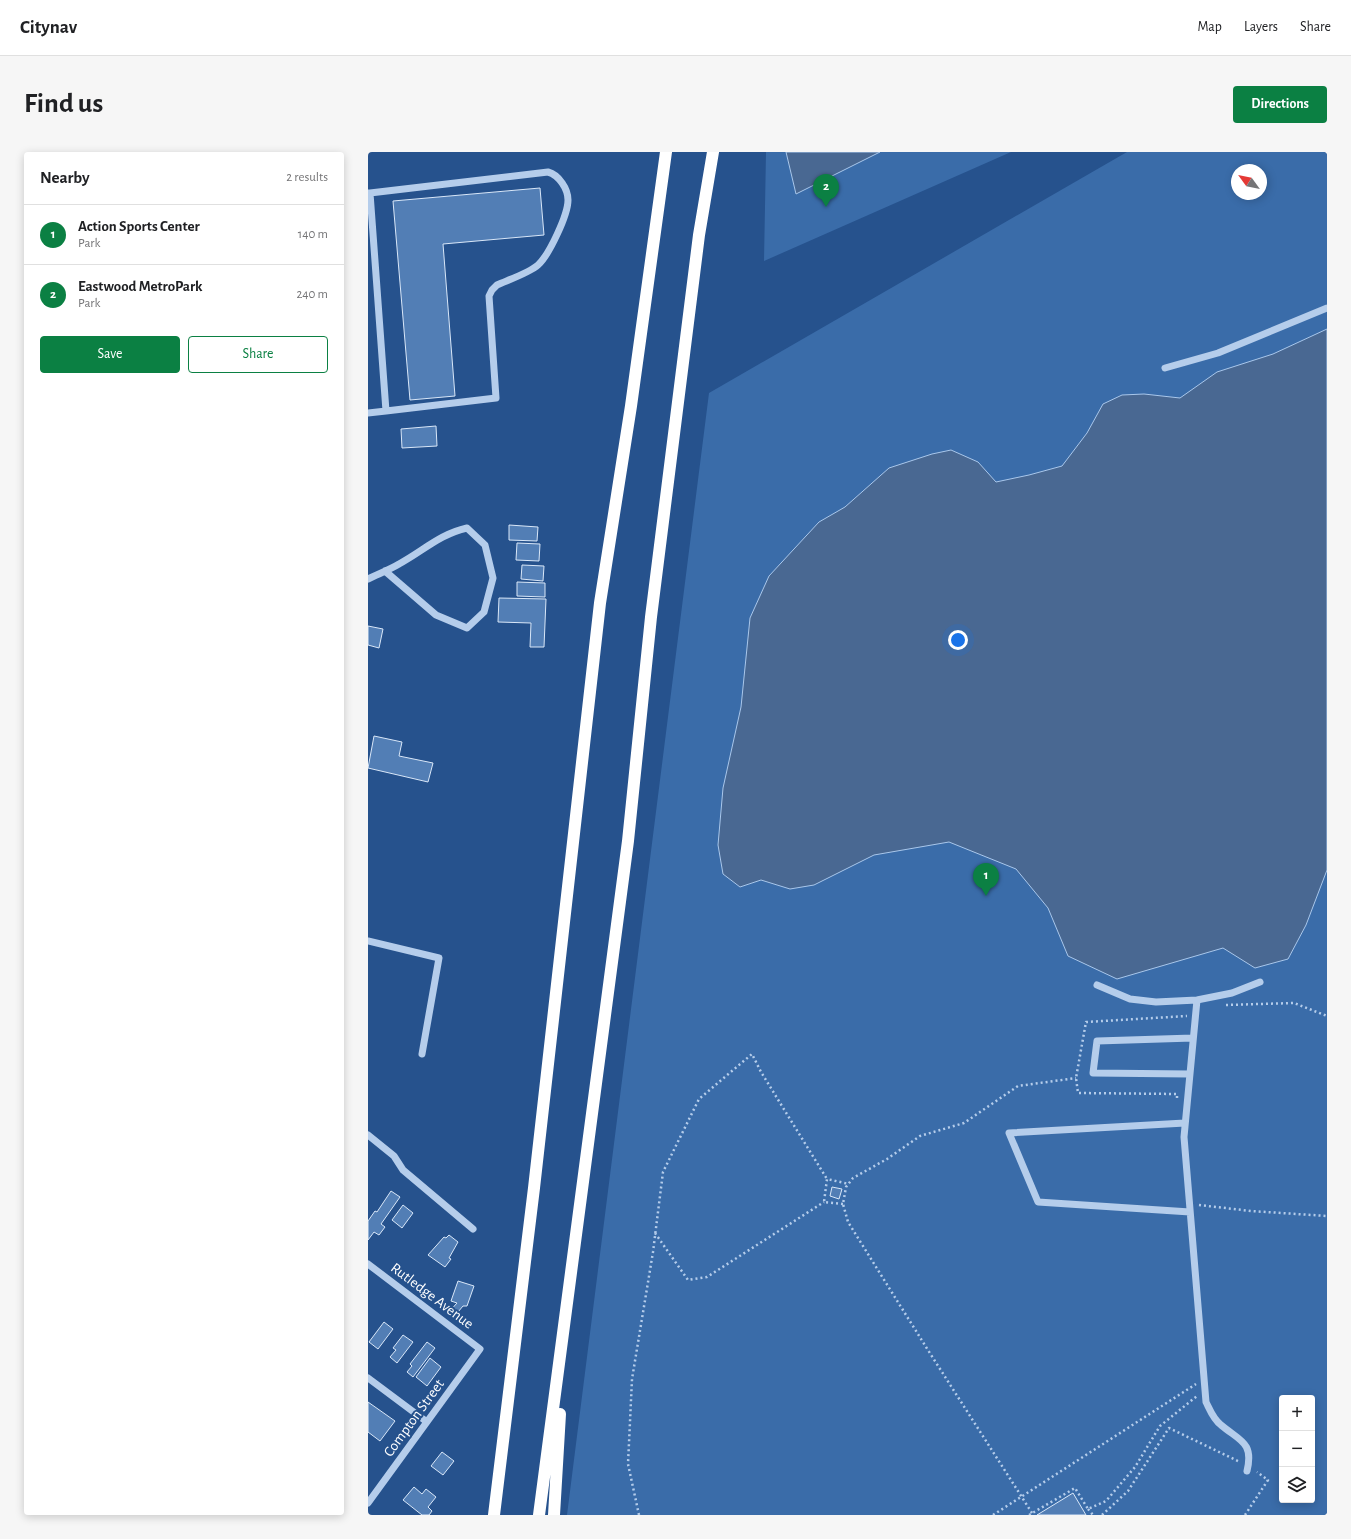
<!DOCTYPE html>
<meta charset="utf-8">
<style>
:root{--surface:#fff;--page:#f6f6f6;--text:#202124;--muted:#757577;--line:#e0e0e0;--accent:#0b8043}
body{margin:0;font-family:"Alegreya Sans",sans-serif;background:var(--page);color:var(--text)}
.controls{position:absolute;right:12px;bottom:12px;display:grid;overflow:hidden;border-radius:4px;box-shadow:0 2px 10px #0003}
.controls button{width:36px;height:36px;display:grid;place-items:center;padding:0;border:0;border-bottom:1px solid var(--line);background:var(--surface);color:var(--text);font:20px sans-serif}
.compass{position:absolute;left:863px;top:12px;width:36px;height:36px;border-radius:50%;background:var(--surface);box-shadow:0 2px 10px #0003;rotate:303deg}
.you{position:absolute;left:590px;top:488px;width:14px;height:14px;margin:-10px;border:3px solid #fff;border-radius:50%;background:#1a73e8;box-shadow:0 0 0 6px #1a73e833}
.badge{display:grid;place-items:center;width:26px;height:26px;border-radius:50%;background:var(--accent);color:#fff;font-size:13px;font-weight:700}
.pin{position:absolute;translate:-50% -33px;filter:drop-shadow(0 1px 2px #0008)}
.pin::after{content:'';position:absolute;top:21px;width:14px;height:12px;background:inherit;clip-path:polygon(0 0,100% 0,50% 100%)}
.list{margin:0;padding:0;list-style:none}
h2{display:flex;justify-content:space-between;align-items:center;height:52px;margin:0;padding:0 16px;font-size:17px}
h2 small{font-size:13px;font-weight:400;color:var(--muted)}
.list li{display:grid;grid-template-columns:26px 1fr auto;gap:12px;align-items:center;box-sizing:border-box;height:60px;padding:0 16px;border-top:1px solid var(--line)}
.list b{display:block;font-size:15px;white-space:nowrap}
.list p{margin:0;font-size:13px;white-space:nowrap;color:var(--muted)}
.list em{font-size:13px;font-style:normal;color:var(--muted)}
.actions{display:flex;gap:8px;padding:12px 16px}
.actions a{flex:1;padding:9px 0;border:1px solid var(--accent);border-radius:4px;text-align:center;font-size:14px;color:var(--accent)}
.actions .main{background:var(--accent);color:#fff}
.icon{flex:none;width:22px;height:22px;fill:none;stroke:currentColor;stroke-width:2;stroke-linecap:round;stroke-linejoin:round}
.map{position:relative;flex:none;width:959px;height:1363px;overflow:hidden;border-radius:4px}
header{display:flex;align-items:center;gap:24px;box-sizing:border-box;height:56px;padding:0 20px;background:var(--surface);border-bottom:1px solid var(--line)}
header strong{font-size:19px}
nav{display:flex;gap:22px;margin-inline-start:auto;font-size:14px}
.intro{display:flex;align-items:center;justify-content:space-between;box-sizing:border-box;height:96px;padding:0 24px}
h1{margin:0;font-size:28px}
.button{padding:10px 18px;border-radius:4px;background:var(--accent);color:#fff;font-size:14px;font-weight:700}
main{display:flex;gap:24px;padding:0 24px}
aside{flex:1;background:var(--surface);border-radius:4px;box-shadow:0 2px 10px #0003}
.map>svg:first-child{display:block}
.green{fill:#3a6ca9;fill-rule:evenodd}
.water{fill:#496892;stroke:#a9c7eb}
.building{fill:#527eb5;stroke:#d9e7f8}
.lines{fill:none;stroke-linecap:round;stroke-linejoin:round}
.path{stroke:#b5cdeb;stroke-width:2.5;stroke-dasharray:2 3;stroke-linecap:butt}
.minor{stroke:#b5cdeb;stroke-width:7}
.highway{stroke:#fff;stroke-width:12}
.labels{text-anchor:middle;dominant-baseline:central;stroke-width:4;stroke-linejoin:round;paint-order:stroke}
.street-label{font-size:15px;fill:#fff;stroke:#26528d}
</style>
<header>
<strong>Citynav</strong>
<nav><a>Map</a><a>Layers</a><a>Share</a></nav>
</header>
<div class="intro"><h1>Find us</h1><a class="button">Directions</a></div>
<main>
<aside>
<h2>Nearby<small>2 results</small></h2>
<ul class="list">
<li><span class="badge">1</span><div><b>Action Sports Center</b><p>Park</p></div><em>140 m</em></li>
<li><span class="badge">2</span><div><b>Eastwood MetroPark</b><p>Park</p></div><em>240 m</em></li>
</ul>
<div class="actions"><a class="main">Save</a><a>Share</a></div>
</aside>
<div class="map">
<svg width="959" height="1363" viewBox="0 0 959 1363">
<rect width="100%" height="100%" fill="#26528d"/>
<path class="green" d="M398 0H643L396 109Z
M759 0H959V1363H199L341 241ZM869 18H893V42H869ZM914 1246H944V1348H914Z"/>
<path class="water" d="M418 0H512L428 42Z
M959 177V718L938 773 920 807 887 816 855 796 749 827 700 804 680 756 648 717 581 690 506 703 446 733 422 737 393 728 372 735 355 722 350 693 355 636 373 555 382 466 401 424 451 370 477 355 521 316 564 302 583 298 610 310 628 330 661 323 694 314 719 281 735 252 754 243 776 242 812 246 849 220 905 202Z"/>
<path class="building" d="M172 36 176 83 75 92 87 244 42 248 25 49Z
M68 274 69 294 34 296 33 277Z
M141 373 170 375 169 389 141 388Z
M149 391 172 392 171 409 148 408Z
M154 413 176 414 175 429 153 427Z
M149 430 177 431V445L149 444Z
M131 446 178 447 176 495H162L163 471 130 470Z
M0 474 15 477 11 496 0 493Z
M6 584 34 590 31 604 65 611 60 630 0 616Z
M464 1035 474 1037 471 1047 462 1044Z
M23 1039 32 1045 13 1072 17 1075 11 1083 6 1080 0 1088V1069L7 1059 9 1060Z
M35 1053 45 1061 34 1076 24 1068Z
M81 1083 90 1090 81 1106 83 1107 77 1115 60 1103 76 1085 78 1086Z
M90 1129 106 1134 99 1154H95L85 1166 80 1161 89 1151 83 1149Z
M16 1170 25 1177 10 1197 1 1190Z
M35 1183 45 1190 29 1211 22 1205 28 1198 25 1196Z
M59 1190 67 1196 45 1225 39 1220 44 1214 42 1212Z
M62 1206 73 1215 59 1234 48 1225Z
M0 1250 27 1269 12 1289 0 1280Z
M74 1300 86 1309 75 1323 63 1314Z
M46 1335 54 1342 58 1337 68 1345 60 1355 64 1359 61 1363H54L35 1348Z
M705 1341 718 1363H669Z"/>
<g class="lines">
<path class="path" d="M858 853 926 851 959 864
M809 946V942L710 941 708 926 718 870 819 864
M475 1052 456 1050 459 1027 481 1032
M831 1053 883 1059 959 1064
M287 1081 320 1128 339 1125 456 1050
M720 1357 725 1363
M664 1361 558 1195 480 1070 475 1052 478 1035 485 1026 519 1007 552 984 596 971 650 934 708 926
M271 1363 260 1312 264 1227 285 1100 295 1020 331 947 384 902 393 920 459 1027
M625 1363 828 1232
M661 1363 707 1336 720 1357 738 1349 767 1315 792 1274 829 1244
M734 1363 760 1339 801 1276 872 1310
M877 1363 900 1328 889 1320"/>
<path class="minor" d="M0 41H2L18 259 0 261
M2 41 180 20C191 23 200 37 200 48 200 63 181 103 170 113 161 121 140 128 129 133L124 138 121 144 128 246 18 259
M797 216 850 201 959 156
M0 427C10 422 21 418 31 412 55 399 72 382 99 376L117 393 125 426 116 460 99 476 68 463 17 419
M0 789 71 806 54 902
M729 833 762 847 788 850 829 848 864 841 892 830
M829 848 816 985 838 1250C842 1258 845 1267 853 1273 872 1289 886 1290 879 1319
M821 922 725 921 729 889 825 886
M817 971 641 981 670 1050 822 1060
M0 983 26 1004 35 1018 105 1077
M0 1112 112 1197 0 1351
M0 1226 59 1270"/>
<path class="highway" d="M126 1363 166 1036 232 451 263 254 298 0
M171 1363 260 689 283 465 331 83 345 0
M186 1363 192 1262"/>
</g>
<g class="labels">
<g class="street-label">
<text transform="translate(64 1144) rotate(37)">Rutledge Avenue</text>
<text transform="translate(46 1266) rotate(-54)">Compton Street</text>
</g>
</g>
</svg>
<div class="controls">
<button>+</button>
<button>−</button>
<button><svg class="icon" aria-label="layers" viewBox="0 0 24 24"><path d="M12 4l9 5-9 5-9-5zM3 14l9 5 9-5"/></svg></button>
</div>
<svg class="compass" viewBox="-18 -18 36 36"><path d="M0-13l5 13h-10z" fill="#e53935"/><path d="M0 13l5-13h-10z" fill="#757577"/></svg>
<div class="you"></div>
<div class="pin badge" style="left:618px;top:744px">1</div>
<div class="pin badge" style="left:458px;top:55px">2</div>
</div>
</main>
